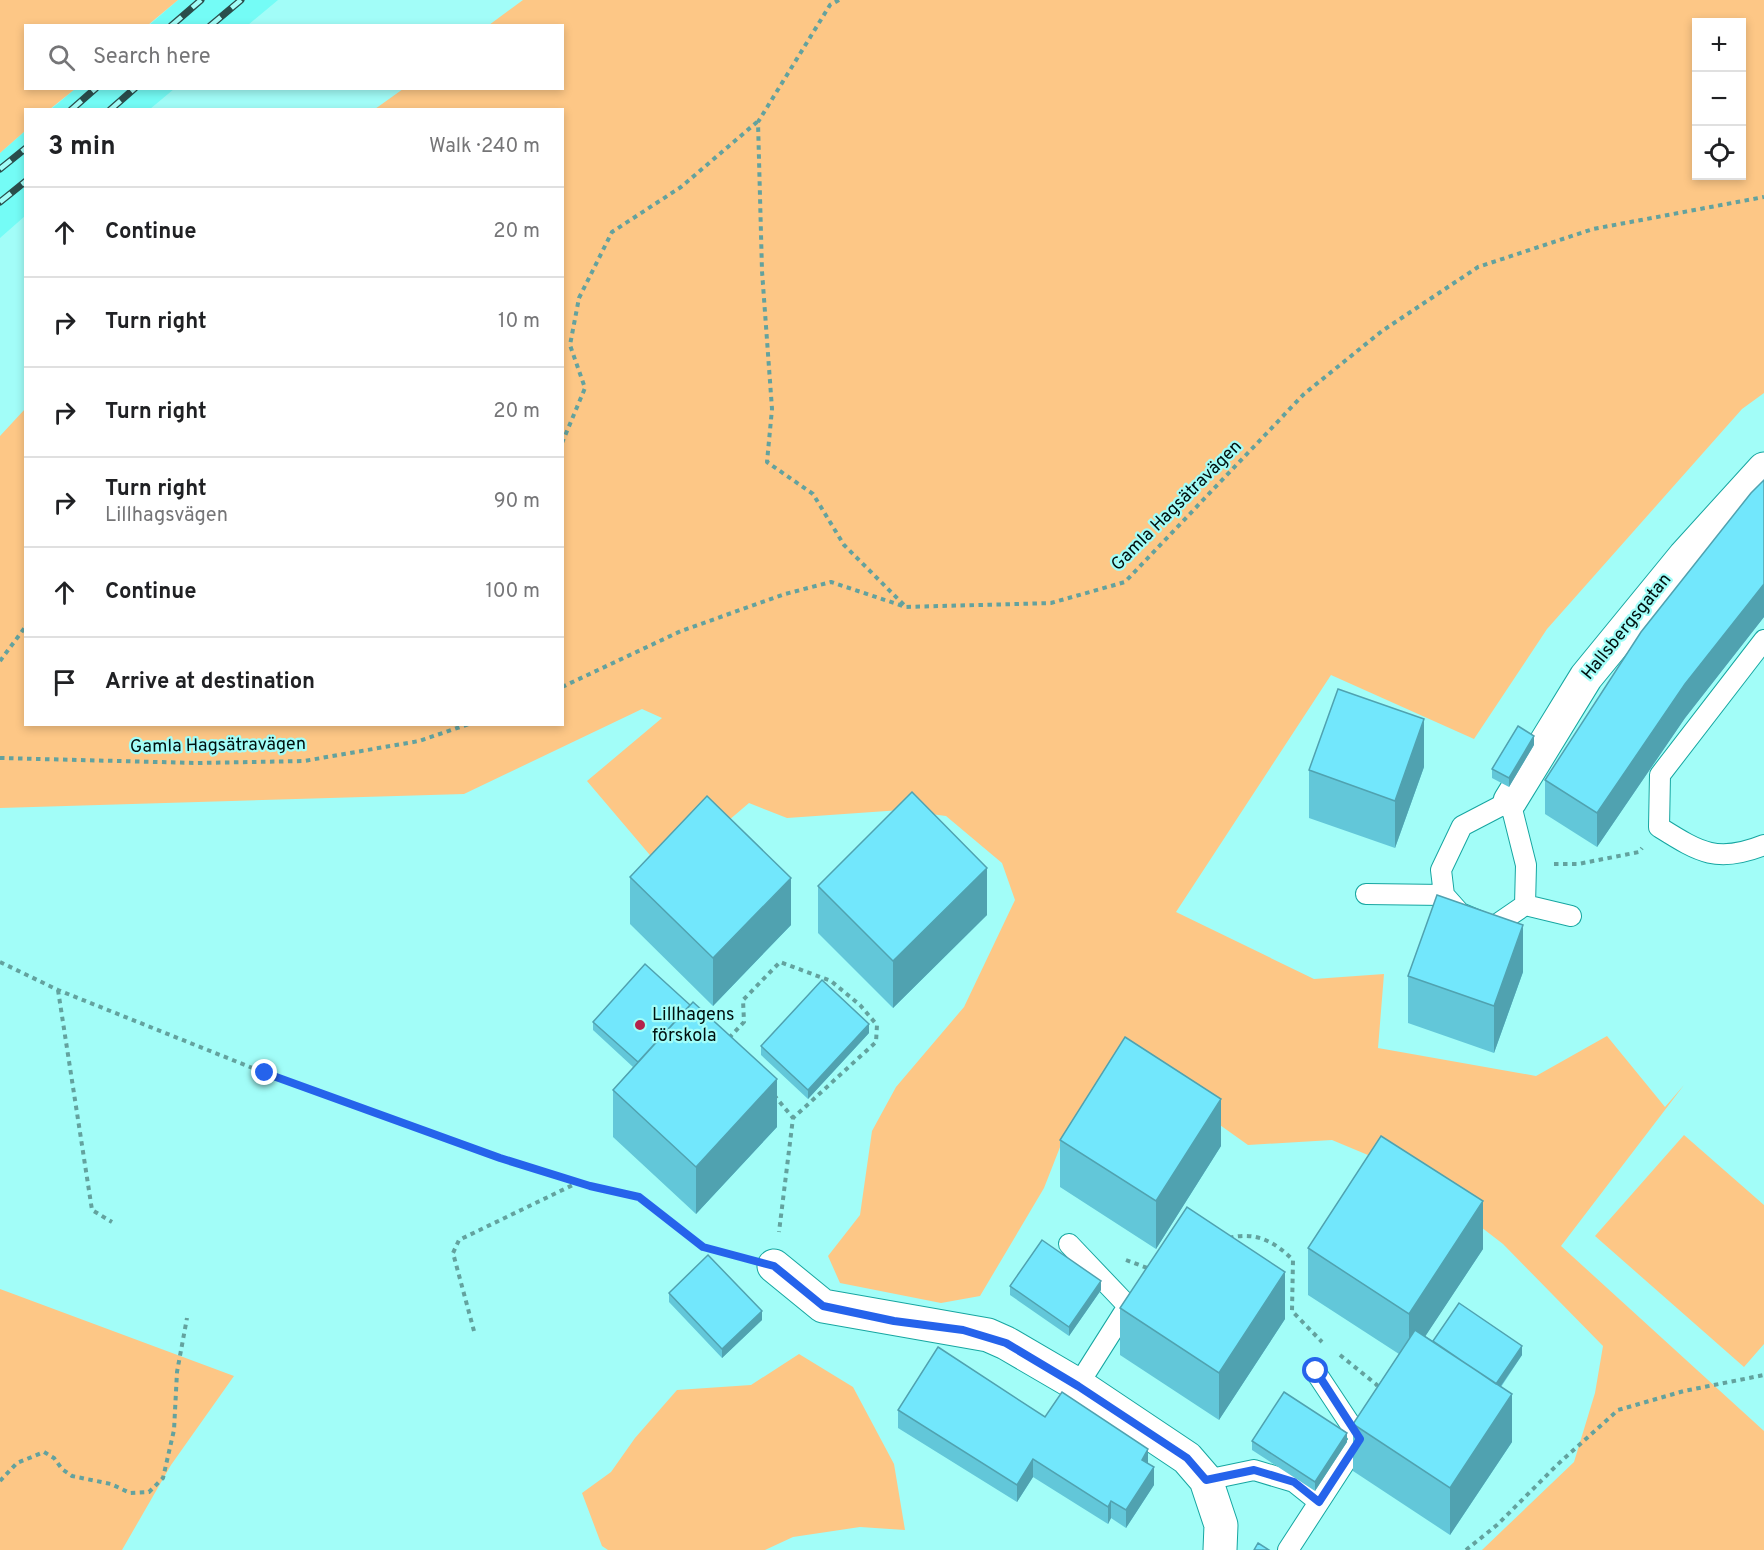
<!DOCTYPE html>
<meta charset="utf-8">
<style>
:root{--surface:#fff;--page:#f6f6f6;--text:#202124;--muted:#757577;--line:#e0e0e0}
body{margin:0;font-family:Overpass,sans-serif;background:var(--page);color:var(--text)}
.controls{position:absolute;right:18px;top:18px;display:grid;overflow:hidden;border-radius:0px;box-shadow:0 3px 9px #0003}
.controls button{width:54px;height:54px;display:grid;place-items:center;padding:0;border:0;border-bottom:2px solid var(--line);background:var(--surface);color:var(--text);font:30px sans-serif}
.stop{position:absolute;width:18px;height:18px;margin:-14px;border:4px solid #2563eb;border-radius:50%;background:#fff}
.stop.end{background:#2563eb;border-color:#fff;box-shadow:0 2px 6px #0008}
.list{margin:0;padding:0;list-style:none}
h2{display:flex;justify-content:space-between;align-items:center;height:78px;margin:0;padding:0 24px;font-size:26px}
h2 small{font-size:20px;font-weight:400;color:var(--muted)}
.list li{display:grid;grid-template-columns:39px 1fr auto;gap:18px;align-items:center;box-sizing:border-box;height:90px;padding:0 24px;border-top:2px solid var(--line)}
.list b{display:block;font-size:22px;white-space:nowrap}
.list p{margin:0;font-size:20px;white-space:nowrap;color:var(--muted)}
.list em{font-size:20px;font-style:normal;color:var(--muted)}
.icon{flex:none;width:33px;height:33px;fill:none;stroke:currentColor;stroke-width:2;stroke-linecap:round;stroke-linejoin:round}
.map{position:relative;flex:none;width:1764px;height:1550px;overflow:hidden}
.search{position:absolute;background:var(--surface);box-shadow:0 3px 9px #0003;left:24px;top:24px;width:540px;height:66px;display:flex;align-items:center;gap:15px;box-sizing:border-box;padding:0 21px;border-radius:0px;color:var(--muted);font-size:22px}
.panel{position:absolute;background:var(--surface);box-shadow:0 3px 9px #0003;left:24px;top:108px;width:540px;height:618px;border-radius:0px}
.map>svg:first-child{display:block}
.built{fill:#74fcf6}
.green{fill:#fdc786;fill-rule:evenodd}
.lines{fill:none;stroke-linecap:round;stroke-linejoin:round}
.lane-casing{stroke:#16a6a1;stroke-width:22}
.street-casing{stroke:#16a6a1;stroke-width:35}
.path{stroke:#63a29e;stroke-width:4;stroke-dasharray:4.5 4.5;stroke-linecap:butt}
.lane{stroke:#fff;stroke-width:20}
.street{stroke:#fff;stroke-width:33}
.rail-casing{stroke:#2a4e4c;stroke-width:7}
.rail{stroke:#a2fdf8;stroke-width:4.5;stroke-dasharray:14;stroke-linecap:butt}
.wall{fill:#62c7d9}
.shaded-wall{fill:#50a2b0}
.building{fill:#72e7fc;stroke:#50a2b0;stroke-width:1.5}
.route{stroke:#2563eb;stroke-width:8}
.poi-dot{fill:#b4224b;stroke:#a2fdf8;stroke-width:2}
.labels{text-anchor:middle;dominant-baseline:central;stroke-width:4.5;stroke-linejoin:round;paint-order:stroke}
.street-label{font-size:18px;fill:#001110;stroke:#a2fdf8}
.poi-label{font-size:18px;fill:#001110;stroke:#a2fdf8;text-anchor:start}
</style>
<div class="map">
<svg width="1764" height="1550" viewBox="0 0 1764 1550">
<rect width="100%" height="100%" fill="#a2fdf8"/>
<path class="built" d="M178 0H278L248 25 148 26Z
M75 89H174L150 109 50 110Z
M25 131V216L0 238V153Z"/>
<path class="green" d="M0 0H178L148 25 26 26V88L75 89 50 109 26 110 25 131 0 153Z
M523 0H1764V393L1742 409 1547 629 1474 739 1331 675 1176 912 1314 979 1384 974 1378 1048 1536 1076 1607 1036 1665 1107 1684 1085 1561 1246 1764 1431V1550H1482L1574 1462 1595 1393 1603 1346 1503 1244 1411 1173 1332 1140 1248 1145 1130 1061 1064 1137 1044 1188 980 1296 941 1303 840 1283 828 1256 860 1215 872 1131 896 1087 964 1007 1015 900 1002 863 946 816 901 810 787 818 749 803 666 874 587 781 662 718 642 709 464 794 0 808V436L25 409 26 724H562V110L375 109 403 89 562 88V26L489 25ZM1696 22H1742V176H1696Z
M1684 1135 1764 1205V1344L1744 1367 1595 1236Z
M0 1289 234 1376 171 1465 122 1550H0Z
M799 1354 853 1387 894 1464 905 1530 860 1527 793 1537 765 1550H608L602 1546 582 1493 611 1472 635 1438 677 1390 751 1385Z"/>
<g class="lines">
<defs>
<path id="lane" d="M1764 640 1660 775 1659 827C1699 852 1717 864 1764 845
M1510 801 1526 865 1525 905 1493 927 1460 913 1444 895 1441 870 1462 826Z
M1366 894 1444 895
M1525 905 1571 916
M1069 1244 1128 1306 1078 1385
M1206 1480 1254 1470 1294 1482 1319 1502
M1288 1550 1360 1439 1315 1371"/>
<path id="street" d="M1510 801 1586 677 1685 556 1764 469
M774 1266 823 1306 988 1335 1006 1343 1078 1385 1187 1458 1206 1480 1221 1525 1220 1550"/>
</defs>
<use href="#lane" class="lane-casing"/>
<use href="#street" class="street-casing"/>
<path class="path" d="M839 0 830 5 758 122 762 271 772 409 767 462 813 494 844 545 906 607
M562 443 585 388 570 345 579 298 612 232 681 187 757 122
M0 661 26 626
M562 687 681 631 785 594 831 582 906 607 1051 603 1125 582 1304 394 1382 331 1478 267 1593 229 1764 197
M0 758 197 763 304 761 419 741 469 724
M1554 864H1578L1639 852 1642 848
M0 962 58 990 265 1073 500 1158 590 1186 639 1197 703 1247 742 1258
M58 990 92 1210 112 1222
M729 1038 744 1022 743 1000 780 962 831 981 860 1005 877 1025 876 1042 793 1118 779 1232
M774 1095 793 1118
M1229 1238C1256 1231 1275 1242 1293 1260L1292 1311 1322 1342
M1126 1260 1150 1269
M474 1331 453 1253 459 1240 579 1182
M1340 1355 1377 1385V1390
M0 1481 17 1463 44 1452 54 1458 62 1469 72 1476 111 1484 130 1493 149 1492 163 1478 174 1430 177 1372 187 1318
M1466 1550 1497 1525 1557 1465 1618 1410 1684 1391 1764 1375"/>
<use href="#lane" class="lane"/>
<use href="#street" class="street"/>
<defs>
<path id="rail" d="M171 26 201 0
M210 26 241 0
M71 110 96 88
M110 110 135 88
M0 169 26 148
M0 202 26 181"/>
</defs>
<use href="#rail" class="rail-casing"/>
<use href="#rail" class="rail"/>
</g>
<path class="wall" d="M1764 480V617L1685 718 1597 847 1545 814V780Z
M1534 745 1509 787 1492 778V769Z
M1424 767 1395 848 1309 818V770Z
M630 877 791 925 713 1006 630 924Z
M818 886 987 915 893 1008 818 933Z
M1523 972 1494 1053 1408 1023V976Z
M593 1022 777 1127 696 1214 613 1137V1090L633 1067 593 1030Z
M869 1033 808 1099 761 1055V1046Z
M1060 1140 1221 1146 1156 1249 1060 1187Z
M1308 1248 1483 1249 1425 1336 1433 1341 1522 1355 1501 1387 1512 1442 1450 1535 1353 1471V1424L1399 1354 1308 1295Z
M1010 1286 1101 1290 1069 1336 1010 1295Z
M669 1293 762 1320 722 1358 669 1302Z
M1120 1308 1285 1319 1219 1420 1120 1355Z
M898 1410 1045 1417 1148 1464 1154 1485 1126 1528 1111 1518 1108 1524 1033 1477 1017 1502 898 1428Z
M1252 1441 1347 1442 1315 1491 1252 1450Z"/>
<path class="shaded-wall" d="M1764 584V617L1685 718 1597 847V813L1685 684Z
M1424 719V767L1395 848V801Z
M1534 736V745L1509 787V778Z
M987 868V915L893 1008V961Z
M791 878V925L713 1006V958Z
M1523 925V972L1494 1053V1006Z
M869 1024V1033L808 1099V1090Z
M777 1079V1127L696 1214V1167Z
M1221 1099V1146L1156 1249V1201Z
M1483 1201V1249L1409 1361V1314Z
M1285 1272V1319L1219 1420V1373Z
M1101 1281V1290L1069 1336V1327Z
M762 1311V1320L722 1358V1349Z
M1522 1346V1355L1485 1409V1400Z
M1512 1394V1442L1450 1535V1488Z
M1347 1433V1442L1315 1491V1482Z
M1148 1449V1467L1142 1460Z
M1033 1459V1477L1017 1502V1485Z
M1154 1467V1485L1126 1528V1510Z
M1111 1501V1518L1108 1524V1507Z"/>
<path class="building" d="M1764 480V584L1685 684 1597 813 1545 780 1641 632 1751 493Z
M1338 689 1424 719 1395 801 1309 770Z
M1518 726 1534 736 1509 778 1492 769Z
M912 792 987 868 893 961 818 886Z
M707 796 791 878 713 958 630 877Z
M1437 895 1523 925 1494 1006 1408 976Z
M645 964 690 1005 638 1062 593 1022Z
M822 980 869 1024 808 1090 761 1046Z
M693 1002 777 1079 696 1167 613 1090Z
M1125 1037 1221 1099 1156 1201 1060 1140Z
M1381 1136 1483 1201 1409 1314 1308 1248Z
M1187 1207 1285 1272 1219 1373 1120 1308Z
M1042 1240 1101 1281 1069 1327 1010 1286Z
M708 1255 762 1311 722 1349 669 1293Z
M1459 1303 1522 1346 1496 1384 1433 1341Z
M1415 1330 1512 1394 1450 1488 1353 1424Z
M938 1347 1045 1417 1062 1392 1148 1449 1142 1460 1154 1467 1126 1510 1111 1501 1108 1507 1033 1459 1017 1485 898 1410Z
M1284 1392 1347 1433 1315 1482 1252 1441Z
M1258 1543 1269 1550H1254Z"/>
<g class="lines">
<path class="route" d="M265 1073 500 1158 590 1186 639 1197 703 1247 774 1266 823 1306 894 1321 963 1330 1006 1343 1078 1386 1187 1458 1206 1480 1254 1470 1294 1482 1319 1502 1360 1439 1316 1371"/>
</g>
<circle class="poi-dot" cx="640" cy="1025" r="6"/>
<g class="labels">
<g class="street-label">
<text transform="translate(1177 506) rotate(-45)">Gamla Hagsätravägen</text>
<text transform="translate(1627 627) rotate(-51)">Hallsbergsgatan</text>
<text transform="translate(218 746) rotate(-1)">Gamla Hagsätravägen</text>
</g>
<g class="poi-label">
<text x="652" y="1015">Lillhagens<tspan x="652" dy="21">förskola</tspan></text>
</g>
</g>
</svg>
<div class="controls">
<button>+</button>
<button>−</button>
<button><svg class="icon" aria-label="locate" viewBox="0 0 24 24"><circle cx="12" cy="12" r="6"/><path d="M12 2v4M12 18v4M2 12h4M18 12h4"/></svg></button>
</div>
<div class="stop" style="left:1316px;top:1371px"></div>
<div class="stop end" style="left:265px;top:1073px"></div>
<div class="search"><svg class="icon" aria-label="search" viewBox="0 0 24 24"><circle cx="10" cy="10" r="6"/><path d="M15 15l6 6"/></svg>Search here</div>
<section class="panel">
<h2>3 min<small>Walk · 240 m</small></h2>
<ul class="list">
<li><svg class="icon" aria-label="ahead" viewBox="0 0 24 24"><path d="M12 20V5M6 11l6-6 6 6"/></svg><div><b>Continue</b></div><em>20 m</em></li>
<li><svg class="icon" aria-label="right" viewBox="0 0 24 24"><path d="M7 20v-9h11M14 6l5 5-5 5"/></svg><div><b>Turn right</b></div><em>10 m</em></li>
<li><svg class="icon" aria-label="right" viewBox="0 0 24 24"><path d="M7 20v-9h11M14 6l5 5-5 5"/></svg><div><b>Turn right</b></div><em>20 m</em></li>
<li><svg class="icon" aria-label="right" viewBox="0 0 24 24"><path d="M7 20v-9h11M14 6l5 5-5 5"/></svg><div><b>Turn right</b><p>Lillhagsvägen</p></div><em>90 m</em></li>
<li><svg class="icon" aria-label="ahead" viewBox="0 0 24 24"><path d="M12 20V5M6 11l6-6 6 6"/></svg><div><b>Continue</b></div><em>100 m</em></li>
<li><svg class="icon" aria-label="arrive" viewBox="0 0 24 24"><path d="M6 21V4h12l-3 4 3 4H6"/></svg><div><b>Arrive at destination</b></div></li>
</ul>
</section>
</div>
